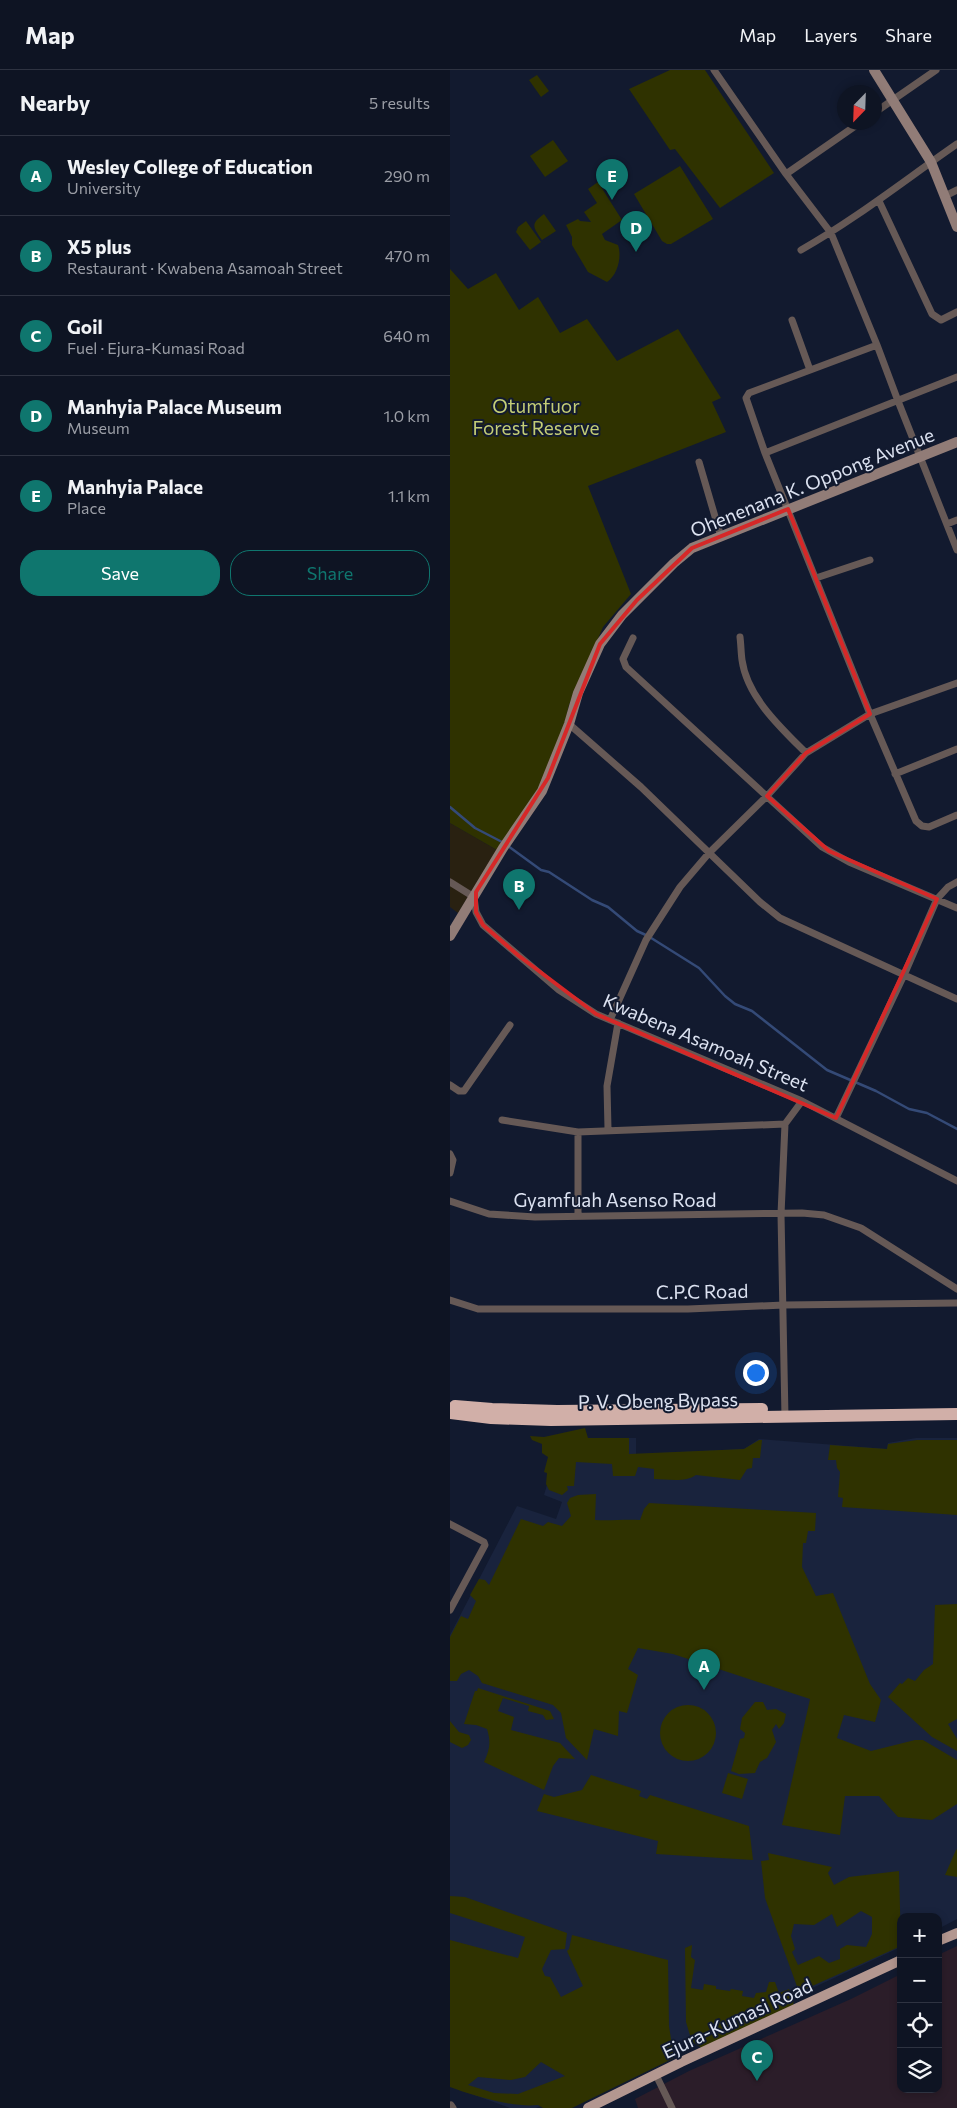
<!DOCTYPE html>
<meta charset="utf-8">
<style>
:root{--surface:#0e1423;--page:#1c2130;--text:#f1f3f6;--muted:#9b9ea6;--line:#2e3341;--accent:#0f766e}
body{margin:0;font-family:Commissioner,sans-serif;background:var(--page);color:var(--text)}
.controls{position:absolute;right:15px;bottom:15px;display:grid;overflow:hidden;border-radius:10px;box-shadow:0 2px 8px #0003}
.controls button{width:45px;height:45px;display:grid;place-items:center;padding:0;border:0;border-bottom:1px solid var(--line);background:var(--surface);color:var(--text);font:25px sans-serif}
.compass{position:absolute;left:387px;top:15px;width:45px;height:45px;border-radius:50%;background:var(--surface);box-shadow:0 2px 8px #0003;rotate:203deg}
.you{position:absolute;left:305px;top:1302px;width:18px;height:18px;margin:-12px;border:4px solid #fff;border-radius:50%;background:#1a73e8;box-shadow:0 0 0 8px #1a73e833}
.badge{display:grid;place-items:center;width:32px;height:32px;border-radius:50%;background:var(--accent);color:#fff;font-size:16px;font-weight:700}
.pin{position:absolute;translate:-50% -41px;filter:drop-shadow(0 1px 2px #0008)}
.pin::after{content:'';position:absolute;top:26px;width:18px;height:15px;background:inherit;clip-path:polygon(0 0,100% 0,50% 100%)}
.list{margin:0;padding:0;list-style:none}
h2{display:flex;justify-content:space-between;align-items:center;height:65px;margin:0;padding:0 20px;font-size:21px}
h2 small{font-size:16px;font-weight:400;color:var(--muted)}
.list li{display:grid;grid-template-columns:32px 1fr auto;gap:15px;align-items:center;box-sizing:border-box;height:80px;padding:0 20px;border-top:1px solid var(--line)}
.list b{display:block;font-size:19px;white-space:nowrap}
.list p{margin:0;font-size:16px;white-space:nowrap;color:var(--muted)}
.list em{font-size:16px;font-style:normal;color:var(--muted)}
.actions{display:flex;gap:10px;padding:15px 20px}
.actions a{flex:1;padding:11px 0;border:1px solid var(--accent);border-radius:20px;text-align:center;font-size:18px;color:var(--accent)}
.actions .main{background:var(--accent);color:#fff}
.icon{flex:none;width:28px;height:28px;fill:none;stroke:currentColor;stroke-width:2;stroke-linecap:round;stroke-linejoin:round}
.map{position:relative;flex:none;width:507px;height:2038px;overflow:hidden}
header{display:flex;align-items:center;gap:30px;box-sizing:border-box;height:70px;padding:0 25px;background:var(--surface);border-bottom:1px solid var(--line)}
header strong{font-size:24px}
nav{display:flex;gap:28px;margin-inline-start:auto;font-size:18px}
main{display:flex}
aside{flex:1;background:var(--surface)}
.map>svg:first-child{display:block}
.commercial{fill:#292111}
.industrial{fill:#2b1d29}
.built{fill:#19233d}
.green{fill:#2f3200;fill-rule:evenodd}
.lines{fill:none;stroke-linecap:round;stroke-linejoin:round}
.stream{stroke:#344a77;stroke-width:2.5}
.street{stroke:#665956;stroke-width:7}
.secondary{stroke:#917c77;stroke-width:10}
.primary{stroke:#b39790;stroke-width:10}
.highway{stroke:#d1afa8;stroke-width:12}
.marked{fill:none;stroke:#d62828;stroke-width:4;stroke-linejoin:round}
.labels{text-anchor:middle;dominant-baseline:central;stroke-width:4;stroke-linejoin:round;paint-order:stroke}
.park-label{font-size:19px;fill:#c4cd76;stroke:#121a2f}
.street-label{font-size:19px;fill:#dce2f1;stroke:#121a2f}
</style>
<header>
<strong>Map</strong>
<nav><a>Map</a><a>Layers</a><a>Share</a></nav>
</header>
<main>
<aside>
<h2>Nearby<small>5 results</small></h2>
<ul class="list">
<li><span class="badge">A</span><div><b>Wesley College of Education</b><p>University</p></div><em>290 m</em></li>
<li><span class="badge">B</span><div><b>X5 plus</b><p>Restaurant · Kwabena Asamoah Street</p></div><em>470 m</em></li>
<li><span class="badge">C</span><div><b>Goil</b><p>Fuel · Ejura-Kumasi Road</p></div><em>640 m</em></li>
<li><span class="badge">D</span><div><b>Manhyia Palace Museum</b><p>Museum</p></div><em>1.0 km</em></li>
<li><span class="badge">E</span><div><b>Manhyia Palace</b><p>Place</p></div><em>1.1 km</em></li>
</ul>
<div class="actions"><a class="main">Save</a><a>Share</a></div>
</aside>
<div class="map">
<svg width="507" height="2038" viewBox="0 0 507 2038">
<rect width="100%" height="100%" fill="#121a2f"/>
<path class="commercial" d="M0 753 47 780 8 843 0 837Z"/>
<path class="industrial" d="M507 1876V2038H188L185 2029 239 2001 401 1929 451 1904V2019H488V1885Z"/>
<path class="built" d="M111 1368H186V1384L294 1379 309 1369 437 1379 438 1373 466 1368H507V1849L488 1859V1847H451V1877L343 1927 86 2038H60L0 2016V1565L67 1436 106 1449 112 1432 94 1425Z"/>
<path class="green" d="M220 0H255L324 103 270 138 225 79 220 80 179 19Z
M87 5 99 21 91 27 79 10Z
M103 70 118 91 95 107 80 86Z
M230 96 263 149 221 174H217L212 171 184 124Z
M148 112 172 150 152 164 155 170 168 175C172 186 168 205 157 212L138 202 122 175V167L116 155 128 149 130 151 141 152 134 142 147 133 138 119Z
M94 144 106 161 92 170C83 157 80 154 94 144Z
M76 151 91 172 80 180 66 162 68 157Z
M0 199 18 219 46 203 69 240 88 227 110 263 137 249 167 291 228 259 271 328 262 332 276 362 138 416 181 524 153 557 119 635 110 672 90 716 47 780 0 753Z
M135 1358 138 1368H179V1384L294 1379 309 1370H312L310 1388H303L302 1398 297 1399 290 1410 246 1405C235 1413 217 1409 204 1409V1399L188 1397 185 1406H163L162 1394 126 1392 124 1416H117L118 1420 112 1425 99 1420 96 1414 97 1403 94 1402 98 1387 92 1383V1374L82 1370 80 1366 94 1367Z
M467 1370H507V1445L392 1437 393 1428 388 1427 390 1402 387 1398 386 1390H378L380 1375 437 1379 438 1374Z
M146 1424 145 1450C161 1451 174 1449 190 1450L194 1439 199 1433 366 1443 365 1461H358L356 1473H353L352 1497 366 1526 383 1523 420 1614 431 1630 425 1652 394 1645 387 1668 421 1681 465 1670H473L507 1690V1734L482 1750 448 1747 429 1726H395L390 1765 332 1755 360 1629 223 1584 188 1578 178 1599 188 1605 177 1643 169 1641 168 1666 144 1659 137 1690 116 1668 111 1643 103 1635 32 1613 28 1606 19 1600 11 1604 7 1611H0V1567L11 1546 18 1549 26 1531 20 1525 29 1509 35 1510 39 1515 71 1449 93 1456 98 1452 112 1456 121 1446 117 1433 120 1428 128 1425Z
M507 1534V1649L498 1654 507 1669V1681L482 1667 438 1627 450 1613 452 1614 458 1608 465 1611 474 1600 483 1594 485 1535Z
M28 1618 100 1641 104 1649 96 1650 93 1645 78 1641 79 1636 53 1628 48 1641 64 1647 61 1660 110 1673 125 1689 109 1688 103 1696 94 1720 34 1692C40 1679 41 1672 37 1659L26 1655 14 1654 25 1621H27Z
M305 1632H313L317 1640 326 1639 336 1644 334 1653 329 1659 326 1654 322 1660 326 1672 317 1688 310 1692 305 1703 289 1704 281 1701 290 1669 294 1668 295 1663 290 1659 292 1648Z
M210 1663a28 28 0 1 1 56 0a28 28 0 1 1-56 0Z
M0 1651 9 1662 19 1665 21 1670 18 1675 12 1678 0 1672Z
M278 1703 298 1709 292 1729 272 1723Z
M141 1705 191 1721 189 1726 197 1729 200 1725 299 1756 303 1790 206 1784 208 1771 87 1741 94 1724 104 1727 132 1720Z
M507 1779V1807L495 1805 506 1780Z
M318 1783 382 1797 378 1803 384 1815 399 1807 449 1801 451 1876 349 1922 315 1828 311 1791 319 1790ZM411 1841 422 1847V1864L416 1877 397 1875 390 1879V1889L379 1893 369 1886 348 1895 342 1882 345 1879 341 1866 344 1854 364 1855 382 1844 387 1857Z
M0 1826 15 1827 117 1863 115 1879 101 1880 92 1899 95 1906 100 1907 111 1927 133 1916 117 1881 119 1879 122 1865 218 1890 219 1956 224 1988 122 2038H93L88 2035C64 2038 24 2026 0 2017V1870L68 1888 75 1867 0 1843ZM91 1992 115 2006 68 2024 44 2023 18 2015 28 2007 61 2010 75 2007Z
M242 1875 241 1887 245 1890 241 1918 253 1920 254 1914 266 1916V1919L280 1921 281 1919 293 1921 292 1926 304 1928 306 1923 316 1922 319 1912H325L329 1923 339 1919 344 1930 343 1935 252 1978 242 1972 236 1952 235 1878Z"/>
<g class="lines">
<path class="stream" d="M0 737 25 758 54 773
M58 776 91 800 99 802 142 830 158 837 187 861 198 866 249 898 275 926 285 934 302 941 377 1000 426 1021 459 1039 477 1043 507 1059"/>
<path class="street" d="M264 0 336 104 381 163 427 275 448 331 507 480
M424 43 486 0
M336 104 411 52
M495 126 507 120
M429 131 482 244 491 250 507 242
M351 180C406 149 455 110 507 74
M342 250 360 300
M427 275 299 323 296 328 315 383 420 644 466 751 472 756 479 757 507 745
M315 383 507 307
M249 392 271 467
M497 454 507 450
M366 508 420 490
M290 567C291 575 291 583 292 590 297 627 331 658 356 683
M183 568 173 589 176 597 372 777 399 792 507 838
M119 654 191 717 310 832 330 848 507 929
M445 704 507 679
M0 812 24 827 26 842 33 855 109 920 146 944 352 1031 507 1111
M160 950 196 870 230 817 259 783 317 726 356 683 420 644 507 613
M0 1015 9 1021H14L60 955
M386 1048 454 905 487 829 498 817 507 812
M52 1050 128 1062 335 1054
M158 1059 157 1016 168 953
M0 1084 3 1090 0 1103
M0 1131 39 1144 85 1147 352 1143 374 1145 411 1158 507 1219
M128 1145V1062
M0 1230 28 1239H238L334 1235 507 1233
M335 1347 331 1144 335 1054 352 1031
M0 1454 34 1472 35 1475 0 1540
M206 2005 222 2038
M1 2035 3 2038"/>
<path class="secondary" d="M424 0 481 92 507 157
M0 866 53 778 92 721 119 654 128 623 150 574 172 545 224 493 242 478 507 372"/>
<path class="primary" d="M488 1871 507 1863
M138 2038 231 1992 451 1890"/>
<path class="highway" d="M5 1336 42 1339 107 1341 312 1339
M0 1343 41 1348 101 1350 507 1344"/>
</g>
<path class="marked" d="M338 439 420 644 356 683 317 726 379 781 487 829 386 1048 146 944 69 886 33 855 26 842V822L98 708 150 574 187 530 242 478Z"/>
<g class="labels">
<g class="park-label">
<text x="86" y="335">Otumfuor<tspan x="86" dy="22">Forest Reserve</tspan></text>
</g>
<g class="street-label">
<text transform="translate(362 412) rotate(-22)">Ohenenana K. Oppong Avenue</text>
<text transform="translate(256 972) rotate(23)">Kwabena Asamoah Street</text>
<text x="165" y="1129">Gyamfuah Asenso Road</text>
<text transform="translate(252 1221) rotate(-1)">C.P.C Road</text>
<text transform="translate(208 1330) rotate(-1)">P. V. Obeng Bypass</text>
<text transform="translate(287 1948) rotate(-25)">Ejura-Kumasi Road</text>
</g>
</g>
</svg>
<div class="controls">
<button>+</button>
<button>−</button>
<button><svg class="icon" aria-label="locate" viewBox="0 0 24 24"><circle cx="12" cy="12" r="6"/><path d="M12 2v4M12 18v4M2 12h4M18 12h4"/></svg></button>
<button><svg class="icon" aria-label="layers" viewBox="0 0 24 24"><path d="M12 4l9 5-9 5-9-5zM3 14l9 5 9-5"/></svg></button>
</div>
<svg class="compass" viewBox="-18 -18 36 36"><path d="M0-13l5 13h-10z" fill="#e53935"/><path d="M0 13l5-13h-10z" fill="#9b9ea6"/></svg>
<div class="you"></div>
<div class="pin badge" style="left:254px;top:1620px">A</div>
<div class="pin badge" style="left:69px;top:840px">B</div>
<div class="pin badge" style="left:307px;top:2011px">C</div>
<div class="pin badge" style="left:186px;top:182px">D</div>
<div class="pin badge" style="left:162px;top:130px">E</div>
</div>
</main>
